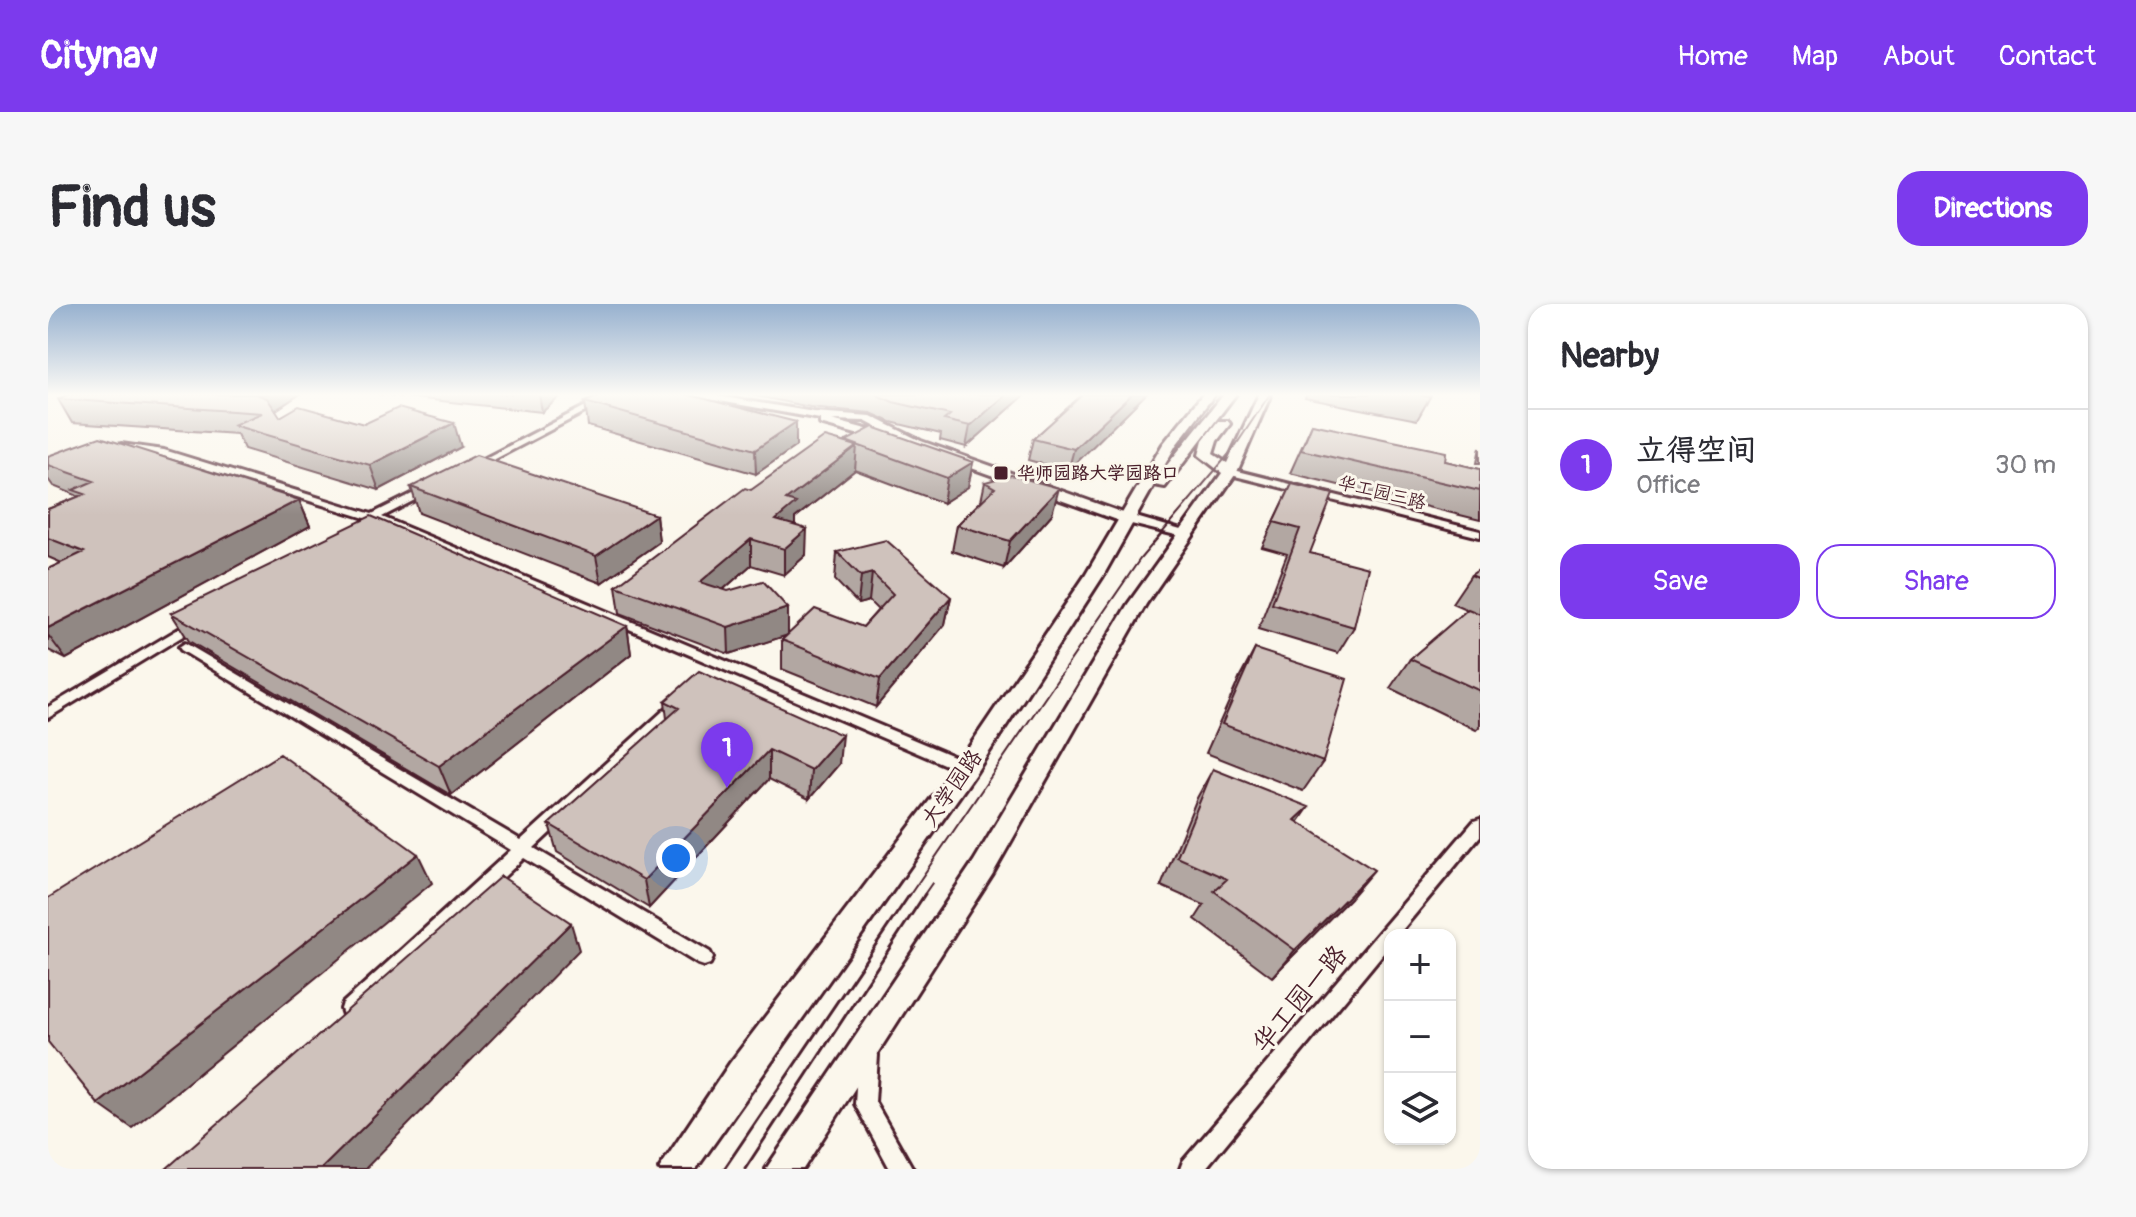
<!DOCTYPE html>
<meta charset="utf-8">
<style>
:root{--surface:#fff;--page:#f7f7f7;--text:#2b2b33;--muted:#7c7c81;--line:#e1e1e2;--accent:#7c3aed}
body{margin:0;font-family:Pangolin,"LXGW WenKai TC",sans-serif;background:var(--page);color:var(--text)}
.controls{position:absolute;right:24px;bottom:24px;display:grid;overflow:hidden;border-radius:16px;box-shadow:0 2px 6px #0004}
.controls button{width:72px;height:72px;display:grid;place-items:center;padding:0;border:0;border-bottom:2px solid var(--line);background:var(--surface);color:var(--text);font:40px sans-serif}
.you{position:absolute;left:628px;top:554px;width:28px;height:28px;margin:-20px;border:6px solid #fff;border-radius:50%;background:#1a73e8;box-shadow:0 0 0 12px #1a73e833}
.badge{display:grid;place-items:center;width:52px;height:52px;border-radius:50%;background:var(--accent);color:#fff;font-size:26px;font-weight:700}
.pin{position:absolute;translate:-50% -66px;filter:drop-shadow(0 2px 4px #0008)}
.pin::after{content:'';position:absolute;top:42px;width:28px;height:24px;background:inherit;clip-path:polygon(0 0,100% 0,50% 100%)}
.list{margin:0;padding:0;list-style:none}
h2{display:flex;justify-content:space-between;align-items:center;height:104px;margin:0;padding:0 32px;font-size:34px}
h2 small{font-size:26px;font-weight:400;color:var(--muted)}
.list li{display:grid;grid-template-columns:52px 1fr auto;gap:24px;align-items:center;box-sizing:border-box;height:112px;padding:0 32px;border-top:2px solid var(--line)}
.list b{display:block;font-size:30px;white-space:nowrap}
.list p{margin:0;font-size:26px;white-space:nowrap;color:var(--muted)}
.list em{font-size:26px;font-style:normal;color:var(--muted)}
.actions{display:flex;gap:16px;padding:24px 32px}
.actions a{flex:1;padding:18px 0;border:2px solid var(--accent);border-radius:24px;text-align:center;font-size:28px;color:var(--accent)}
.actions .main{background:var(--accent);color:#fff}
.icon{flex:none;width:44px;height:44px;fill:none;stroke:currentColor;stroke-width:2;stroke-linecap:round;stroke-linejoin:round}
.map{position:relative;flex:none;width:1432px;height:865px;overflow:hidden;border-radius:24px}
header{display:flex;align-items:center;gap:48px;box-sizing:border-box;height:112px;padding:0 40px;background:var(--accent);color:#fff}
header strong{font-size:38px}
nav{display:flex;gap:44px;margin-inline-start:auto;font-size:28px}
.intro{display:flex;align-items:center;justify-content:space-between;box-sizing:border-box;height:192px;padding:0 48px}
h1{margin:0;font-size:56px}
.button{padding:20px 36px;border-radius:24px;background:var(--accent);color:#fff;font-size:28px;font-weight:700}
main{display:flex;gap:48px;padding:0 48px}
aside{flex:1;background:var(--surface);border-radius:24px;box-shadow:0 2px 6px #0004}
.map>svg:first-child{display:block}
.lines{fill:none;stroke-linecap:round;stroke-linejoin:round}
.street-casing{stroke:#4a1f2b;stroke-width:6}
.secondary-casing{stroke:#4a1f2b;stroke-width:6}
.primary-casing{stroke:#4a1f2b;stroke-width:6}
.street{fill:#fbf7ec;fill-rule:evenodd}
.secondary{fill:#fbf7ec;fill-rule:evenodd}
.primary{fill:#fbf7ec;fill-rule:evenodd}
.tram-far1{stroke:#4a1f2b;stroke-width:2}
.tram{stroke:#4a1f2b;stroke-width:3}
.wall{fill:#b2a7a2;stroke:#4a1f2b;stroke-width:2}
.shaded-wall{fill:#918884;stroke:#4a1f2b;stroke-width:2}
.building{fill:#cfc2bc;stroke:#4a1f2b;stroke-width:2}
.poi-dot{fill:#4a1f2b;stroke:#fbf7ec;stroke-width:3}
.labels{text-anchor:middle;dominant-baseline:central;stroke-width:6;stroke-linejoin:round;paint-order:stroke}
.far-poi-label{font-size:18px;font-weight:bold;fill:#4a1f2b;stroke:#fbf7ec;text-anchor:start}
.far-street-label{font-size:18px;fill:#4a1f2b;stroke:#fbf7ec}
.street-label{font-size:22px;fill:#4a1f2b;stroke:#fbf7ec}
.near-street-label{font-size:26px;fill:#4a1f2b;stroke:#fbf7ec}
</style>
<header>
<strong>Citynav</strong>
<nav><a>Home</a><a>Map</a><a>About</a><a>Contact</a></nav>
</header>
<div class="intro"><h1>Find us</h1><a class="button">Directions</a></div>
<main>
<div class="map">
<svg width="1432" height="865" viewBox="0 0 1432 865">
<rect width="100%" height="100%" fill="#fbf7ec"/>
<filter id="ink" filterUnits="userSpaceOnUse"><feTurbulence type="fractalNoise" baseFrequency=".0125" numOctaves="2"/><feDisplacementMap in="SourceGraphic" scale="16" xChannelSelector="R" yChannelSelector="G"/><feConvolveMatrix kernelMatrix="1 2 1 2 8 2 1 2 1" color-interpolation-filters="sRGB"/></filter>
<g filter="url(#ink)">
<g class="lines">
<defs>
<path id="street" d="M561 90H571L428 165 420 163Z
M73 140 116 146 324 210 378 183H384V187L334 213 924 460 926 464 924 468H914L339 221 318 217 317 214 112 151 70 145 69 143Z
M1182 165 1432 227V233L1179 170V166Z
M149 314 155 318 153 321 0 414V403Z
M137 339 473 536 625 398H635L637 401 635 404 486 544 662 648 665 654 662 660 656 662 650 660 476 554 309 711 302 714 295 711 293 705 295 699 463 546 133 346 131 343Z
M1432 515V532L1350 631H1342V641L1157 865H1132L1135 857 1426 517Z
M820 741 827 744 830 751 827 798 865 865H842L807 800 810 751 813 744Z"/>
<path id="secondary" d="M632 90H658L766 108 823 112 873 137 1081 211 1143 229 1136 233 1071 217 865 143 845 133V138L841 139 772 120V115ZM784 116 817 117 845 132Z"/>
<path id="primary" d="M1155 90H1167L1128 141 1111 171 1176 90H1188L1117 183 1106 181 1055 272 927 470 648 865H611L682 759 911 458 1037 272 1115 140Z
M1211 90H1223L1189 168 1098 300 944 571 755 865H718L926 557 1080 300 1174 169 1151 151 1155 136 1170 117H1180L1182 120 1169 137 1165 150 1179 159Z"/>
</defs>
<use href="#street" class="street-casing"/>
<use href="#secondary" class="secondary-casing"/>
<use href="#primary" class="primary-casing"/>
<use href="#street" class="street"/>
<use href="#secondary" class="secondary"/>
<use href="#primary" class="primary"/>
<path class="tram-far1" d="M861 592 1092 255 1186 144 1222 90
M875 592 884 579"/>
<path class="tram" d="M676 865 862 590
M697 865 877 590"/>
</g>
<path class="wall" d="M21 90H252L228 106 232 113 316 120 413 143 331 186 196 145 189 130 24 119 10 95Z
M330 90H515L494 108Z
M699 90H978L918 143 892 136 893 130 843 118 823 109 762 103Z
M1035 90H1098L1020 167 980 156 985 135Z
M1259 90H1383L1382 93 1369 116 1257 94Z
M537 98 748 118V142L708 170 540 122Z
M1264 120 1397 157 1432 165V216L1242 169Z
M798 137 925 158 920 183 895 199 807 166 747 214V222L758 251 736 271 703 261 675 286 740 331 815 323 830 306 821 297 810 300 787 276 789 248 903 293 897 320 828 403 734 365V336L739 331 681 350 572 309 568 282 798 139Z
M1432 143V159H1429Z
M0 152 251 196 262 222 18 355 0 346V265L14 259 0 253V205L30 193 28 191 5 182 0 175Z
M937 178 1004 210 956 264 904 247 909 221 933 197Z
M1244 180 1262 249 1306 323 1290 349 1210 325 1239 250 1214 243Z
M363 183 608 211 611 238 553 279 371 209Z
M1432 265V422L1428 426 1342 384 1362 355 1420 306 1404 299 1423 271Z
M123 309 579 322 583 350 403 491 141 337Z
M1207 345 1275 458 1255 487 1158 449 1192 373Z
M617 397 791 460 761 495 721 475 601 604 509 548 501 520 619 415Z
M1165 465 1250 518 1302 594 1224 673 1147 615 1156 601 1113 582 1149 494Z"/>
<path class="shaded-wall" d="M207 90H252L217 113Z
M491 90H515L494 108Z
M959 90H978L918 143 922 122Z
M1084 90H1098L1020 167 1026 145Z
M748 118V142L708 170 707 146Z
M406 119 413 143 331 186 322 161Z
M809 142 807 166 747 214V224L728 216 738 196Z
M925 158 920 183 895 199 899 174Z
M1011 184 1004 210 956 264 962 237Z
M251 196 262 222 18 355 0 331V324Z
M608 211 611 238 553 279 548 252Z
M759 225 758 251 736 271V245Z
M703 235V261L654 304 652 278Z
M824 269 821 297 810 300 813 272Z
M903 293 897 320 828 403 832 375Z
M740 304V331L681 350 680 323Z
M579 322 583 350 403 491 391 462Z
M794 431 791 460 761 495 763 466Z
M721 446V475L601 604 596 576Z
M1261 503 1241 532 1247 516Z
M370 550 384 579 84 824 50 800Z
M1326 566 1302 594 1224 673 1247 646Z
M523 619 531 646 317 865H273Z"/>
<path class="building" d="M21 90H208L219 94 232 113 251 102 316 120 350 104 406 119 322 161 185 121 214 109 10 95Z
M554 90H638L748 118 707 146 537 98Z
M827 90H959L922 122 896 116 902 111 845 98Z
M1035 90H1084L1026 145 985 135Z
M1366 90H1383L1382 93Z
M1264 120 1398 148 1397 157 1432 165V187L1253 146Z
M825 123 925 158 899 174 798 137Z
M52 133 251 196 0 324V265L36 248 0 234V205L37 190 25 186 46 177 0 161V152Z
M777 133 809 142 738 196 748 199 728 216 759 225 736 245 703 235 652 278 680 287 715 277 740 304 680 323 568 282 697 184 703 186Z
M428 151 608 211 548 252 363 183Z
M963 171 1011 184 962 237 909 221 947 184 937 178Z
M1244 180 1285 190 1262 249 1320 264 1306 323 1224 299 1252 225 1226 218Z
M323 212 579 322 391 462 123 309Z
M838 236 903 293 832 375 734 336 767 305 815 323 845 290 824 269 813 272 789 248Z
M1432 265V275L1423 271Z
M1420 305 1432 310V387L1362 355Z
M1207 345 1299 375 1275 458 1174 420Z
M651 367 794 431 763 466 721 446 596 576 501 520 631 404 617 397Z
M232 450 370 550 50 800 0 738V594Z
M1165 465 1261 503 1247 516 1326 566 1247 646 1166 587 1179 575 1129 553Z
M453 572 523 619 273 865H118Z"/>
</g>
<linearGradient id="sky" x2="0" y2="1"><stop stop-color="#97b1cf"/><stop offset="0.43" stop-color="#fdfbf6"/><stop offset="1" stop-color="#fdfbf6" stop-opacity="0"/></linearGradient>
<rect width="1432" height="211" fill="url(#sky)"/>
<rect class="poi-dot" x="945" y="161" width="16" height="16" rx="4"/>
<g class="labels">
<g class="far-poi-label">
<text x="969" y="169">华师园路大学园路口</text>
</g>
<g class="far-street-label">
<text transform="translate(1334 189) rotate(14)">华工园三路</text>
</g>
<g class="street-label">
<text transform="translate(904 484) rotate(-55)">大学园路</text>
</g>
<g class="near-street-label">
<text transform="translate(1252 695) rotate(-50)">华工园一路</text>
</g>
</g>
</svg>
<div class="controls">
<button>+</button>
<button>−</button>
<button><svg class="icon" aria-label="layers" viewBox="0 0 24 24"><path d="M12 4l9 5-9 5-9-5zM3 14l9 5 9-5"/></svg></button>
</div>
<div class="you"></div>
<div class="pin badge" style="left:679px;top:484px">1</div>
</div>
<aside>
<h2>Nearby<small></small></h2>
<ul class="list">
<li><span class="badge">1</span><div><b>立得空间</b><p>Office</p></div><em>30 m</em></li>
</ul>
<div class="actions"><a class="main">Save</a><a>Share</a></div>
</aside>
</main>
